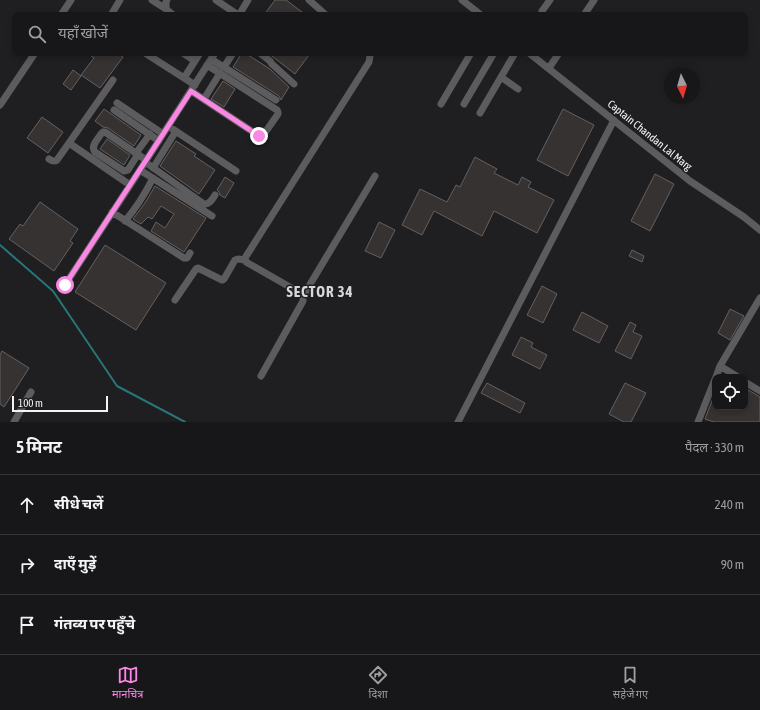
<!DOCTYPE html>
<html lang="hi">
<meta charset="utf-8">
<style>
:root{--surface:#171618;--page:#201f21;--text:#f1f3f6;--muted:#9e9fa2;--line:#363537;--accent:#fb87e5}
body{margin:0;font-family:"Asap Condensed","Noto Sans Devanagari",sans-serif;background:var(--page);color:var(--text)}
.controls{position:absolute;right:12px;bottom:12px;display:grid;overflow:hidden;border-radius:8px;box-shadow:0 2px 6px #0003}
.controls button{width:36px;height:36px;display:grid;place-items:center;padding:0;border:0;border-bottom:1px solid var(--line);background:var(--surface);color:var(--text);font:20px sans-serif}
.compass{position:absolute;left:664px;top:68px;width:36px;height:36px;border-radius:50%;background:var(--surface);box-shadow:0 2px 6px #0003;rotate:175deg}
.scale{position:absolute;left:12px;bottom:10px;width:96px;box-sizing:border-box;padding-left:4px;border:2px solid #f3f2f4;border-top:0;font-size:11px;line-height:14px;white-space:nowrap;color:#f3f2f4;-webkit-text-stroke:3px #1f1e20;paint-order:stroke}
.stop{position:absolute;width:12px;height:12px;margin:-9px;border:3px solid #fb87e5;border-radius:50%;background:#fff}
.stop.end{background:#fb87e5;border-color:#fff;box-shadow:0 1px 4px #0008}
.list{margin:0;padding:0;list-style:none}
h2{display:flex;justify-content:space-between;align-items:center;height:52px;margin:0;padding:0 16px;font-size:17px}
h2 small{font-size:13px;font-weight:400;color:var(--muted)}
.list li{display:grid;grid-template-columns:26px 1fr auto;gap:12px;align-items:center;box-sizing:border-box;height:60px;padding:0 16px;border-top:1px solid var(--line)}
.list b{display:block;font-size:15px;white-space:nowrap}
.list em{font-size:13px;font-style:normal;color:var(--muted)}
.icon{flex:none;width:22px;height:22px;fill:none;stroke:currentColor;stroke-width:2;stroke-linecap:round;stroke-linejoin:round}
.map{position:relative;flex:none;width:760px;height:422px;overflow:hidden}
.search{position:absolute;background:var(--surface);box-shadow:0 2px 6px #0003;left:12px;right:12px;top:12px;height:44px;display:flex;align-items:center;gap:10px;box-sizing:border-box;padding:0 14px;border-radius:8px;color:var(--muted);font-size:15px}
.sheet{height:232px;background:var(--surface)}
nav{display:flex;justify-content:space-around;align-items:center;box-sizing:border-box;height:56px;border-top:1px solid var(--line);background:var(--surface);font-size:11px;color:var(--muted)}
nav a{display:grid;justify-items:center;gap:2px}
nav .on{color:var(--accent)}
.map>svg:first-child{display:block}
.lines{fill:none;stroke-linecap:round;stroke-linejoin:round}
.stream{stroke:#28767a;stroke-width:2}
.building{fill:#353231;stroke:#656161}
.minor{stroke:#5c5b5e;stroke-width:7}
.route{stroke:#fb87e5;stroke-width:5}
.labels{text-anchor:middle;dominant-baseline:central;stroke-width:3;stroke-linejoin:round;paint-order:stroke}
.street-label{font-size:11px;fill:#f3f2f4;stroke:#1f1e20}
.district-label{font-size:15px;font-weight:bold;letter-spacing:1px;fill:#d7d6d9;stroke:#1f1e20}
</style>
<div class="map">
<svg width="760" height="422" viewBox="0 0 760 422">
<rect width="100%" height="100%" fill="#1f1e20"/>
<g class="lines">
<path class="stream" d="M0 245 53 291 117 386 185 422"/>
</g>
<path class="building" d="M275 0H286L306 15H264Z
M87 53H118L123 57 100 88 81 75 94 58Z
M242 53H245L270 69 289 87 281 100 279 96 233 67Z
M268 53H306L309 55 295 74Z
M73 70 81 76 71 90 63 84Z
M223 81 235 89 224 107 211 99Z
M104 109 141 135 134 146 108 128 103 127 95 121Z
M563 109 594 125 568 176 537 160Z
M42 117 63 132 48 153 27 138Z
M107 139 130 155 124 165 100 149Z
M176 141 196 154 194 156 215 170 199 194 160 166Z
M475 157 497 169 494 173 518 185 522 177 531 182 528 187 554 200 537 233 494 211 482 236 434 211 422 235 402 225 420 189 447 202 456 185 460 187Z
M655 174 674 184 650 231 631 221Z
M225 177 234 183 225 198 220 195 219 192 217 190Z
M155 186 206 218 184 252 151 231 156 222 165 228 174 214 161 206 152 219 148 217 141 224 133 219 145 203Z
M40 202 78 229 70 241 73 243 54 271 9 239 20 224 23 226Z
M379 222 395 230 381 258 365 251Z
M105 245 166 283 136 330 75 292Z
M632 250 644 256 642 262 629 256Z
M542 286 557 294 543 323 527 315Z
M730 309 744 316 730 340 718 333Z
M582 312 608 326 599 343 573 330Z
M630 322 636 325 633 332 642 336 631 359 615 351Z
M521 337 533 343 531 347 547 355 540 369 512 355Z
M2 351 29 368 4 407 0 404V355Z
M487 383 525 403 520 413 481 393Z
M625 383 646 393 631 422H624L609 414Z
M745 388 760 397V422H714L705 419 715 393V407H745Z"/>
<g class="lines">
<path class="minor" d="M152 0 166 9
M167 0 166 2V9L173 15
M216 0 238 15
M309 0 326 15
M462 0 481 15
M61 15 71 0
M111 15 120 0
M239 15 248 0
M541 15 542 11 550 0
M584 15 594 0
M145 53 195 85
M183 53 195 61
M260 53 270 61 272 64 294 84
M529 53 690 181 744 217 760 230
M211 59 276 100
M224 67 233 53
M549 68 559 53
M501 77 518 89
M184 78 200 53
M113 80 69 143 130 185
M191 91 259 136 264 134 278 114V112L277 110 207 65
M204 99 220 73
M117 103 163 134
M441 104 471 53
M464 104 494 53
M0 105 35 53
M114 110 159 141
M480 113 515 53
M168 126 236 171
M139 149 150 134
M138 154 128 170 124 171 95 152C90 146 98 139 101 134L103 132H105L146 160
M49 159C52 161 54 162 57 160L69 143
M145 162 204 204C210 205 213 198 215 195
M153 168 176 131
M140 170 212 216
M112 212 184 258H187L190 253
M125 221C137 207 145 194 153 178
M65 285 140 170 215 53
M303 296 375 176
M175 300 196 269 198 268 222 280 224 279 235 260 238 259 245 260
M720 366 738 377
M261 376 303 301V298L302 294 246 262 245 258 369 62 370 56 369 53
M716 377 720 366 760 298
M745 382 760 391
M14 422 31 392
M458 422 614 120
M698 422 715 379"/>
</g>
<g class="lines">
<path class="route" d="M65 285 191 91 259 136"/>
</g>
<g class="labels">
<g class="street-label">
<text transform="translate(650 135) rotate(39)">Captain Chandan Lal Marg</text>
</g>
<g class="district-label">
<text x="320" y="291">SECTOR 34</text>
</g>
</g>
</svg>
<div class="controls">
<button><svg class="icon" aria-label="locate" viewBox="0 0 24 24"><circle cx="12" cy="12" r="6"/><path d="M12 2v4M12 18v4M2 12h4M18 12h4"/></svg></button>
</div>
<svg class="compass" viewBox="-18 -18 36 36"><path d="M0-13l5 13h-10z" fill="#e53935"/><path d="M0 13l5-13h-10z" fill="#9e9fa2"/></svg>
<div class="scale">100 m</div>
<div class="stop" style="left:65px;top:285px"></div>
<div class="stop end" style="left:259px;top:136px"></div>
<div class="search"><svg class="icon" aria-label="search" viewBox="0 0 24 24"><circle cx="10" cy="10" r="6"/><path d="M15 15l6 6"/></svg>यहाँ खोजें</div>
</div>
<section class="sheet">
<h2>5 मिनट<small>पैदल · 330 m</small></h2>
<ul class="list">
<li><svg class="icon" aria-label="ahead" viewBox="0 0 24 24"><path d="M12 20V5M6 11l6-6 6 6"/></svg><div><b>सीधे चलें</b></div><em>240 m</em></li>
<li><svg class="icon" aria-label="right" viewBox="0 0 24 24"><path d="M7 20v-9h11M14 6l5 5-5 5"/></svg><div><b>दाएँ मुड़ें</b></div><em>90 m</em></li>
<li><svg class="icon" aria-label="arrive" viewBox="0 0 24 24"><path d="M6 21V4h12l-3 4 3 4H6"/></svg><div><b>गंतव्य पर पहुँचे</b></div></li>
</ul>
</section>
<nav>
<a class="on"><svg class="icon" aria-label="map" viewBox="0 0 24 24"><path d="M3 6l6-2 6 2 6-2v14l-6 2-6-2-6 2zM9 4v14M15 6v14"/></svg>मानचित्र</a>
<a><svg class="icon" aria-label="directions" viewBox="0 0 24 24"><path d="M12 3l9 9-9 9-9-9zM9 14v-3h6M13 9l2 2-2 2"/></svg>दिशा</a>
<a><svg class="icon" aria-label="saved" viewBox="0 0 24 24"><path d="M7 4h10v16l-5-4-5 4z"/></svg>सहेजे गए</a>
</nav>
